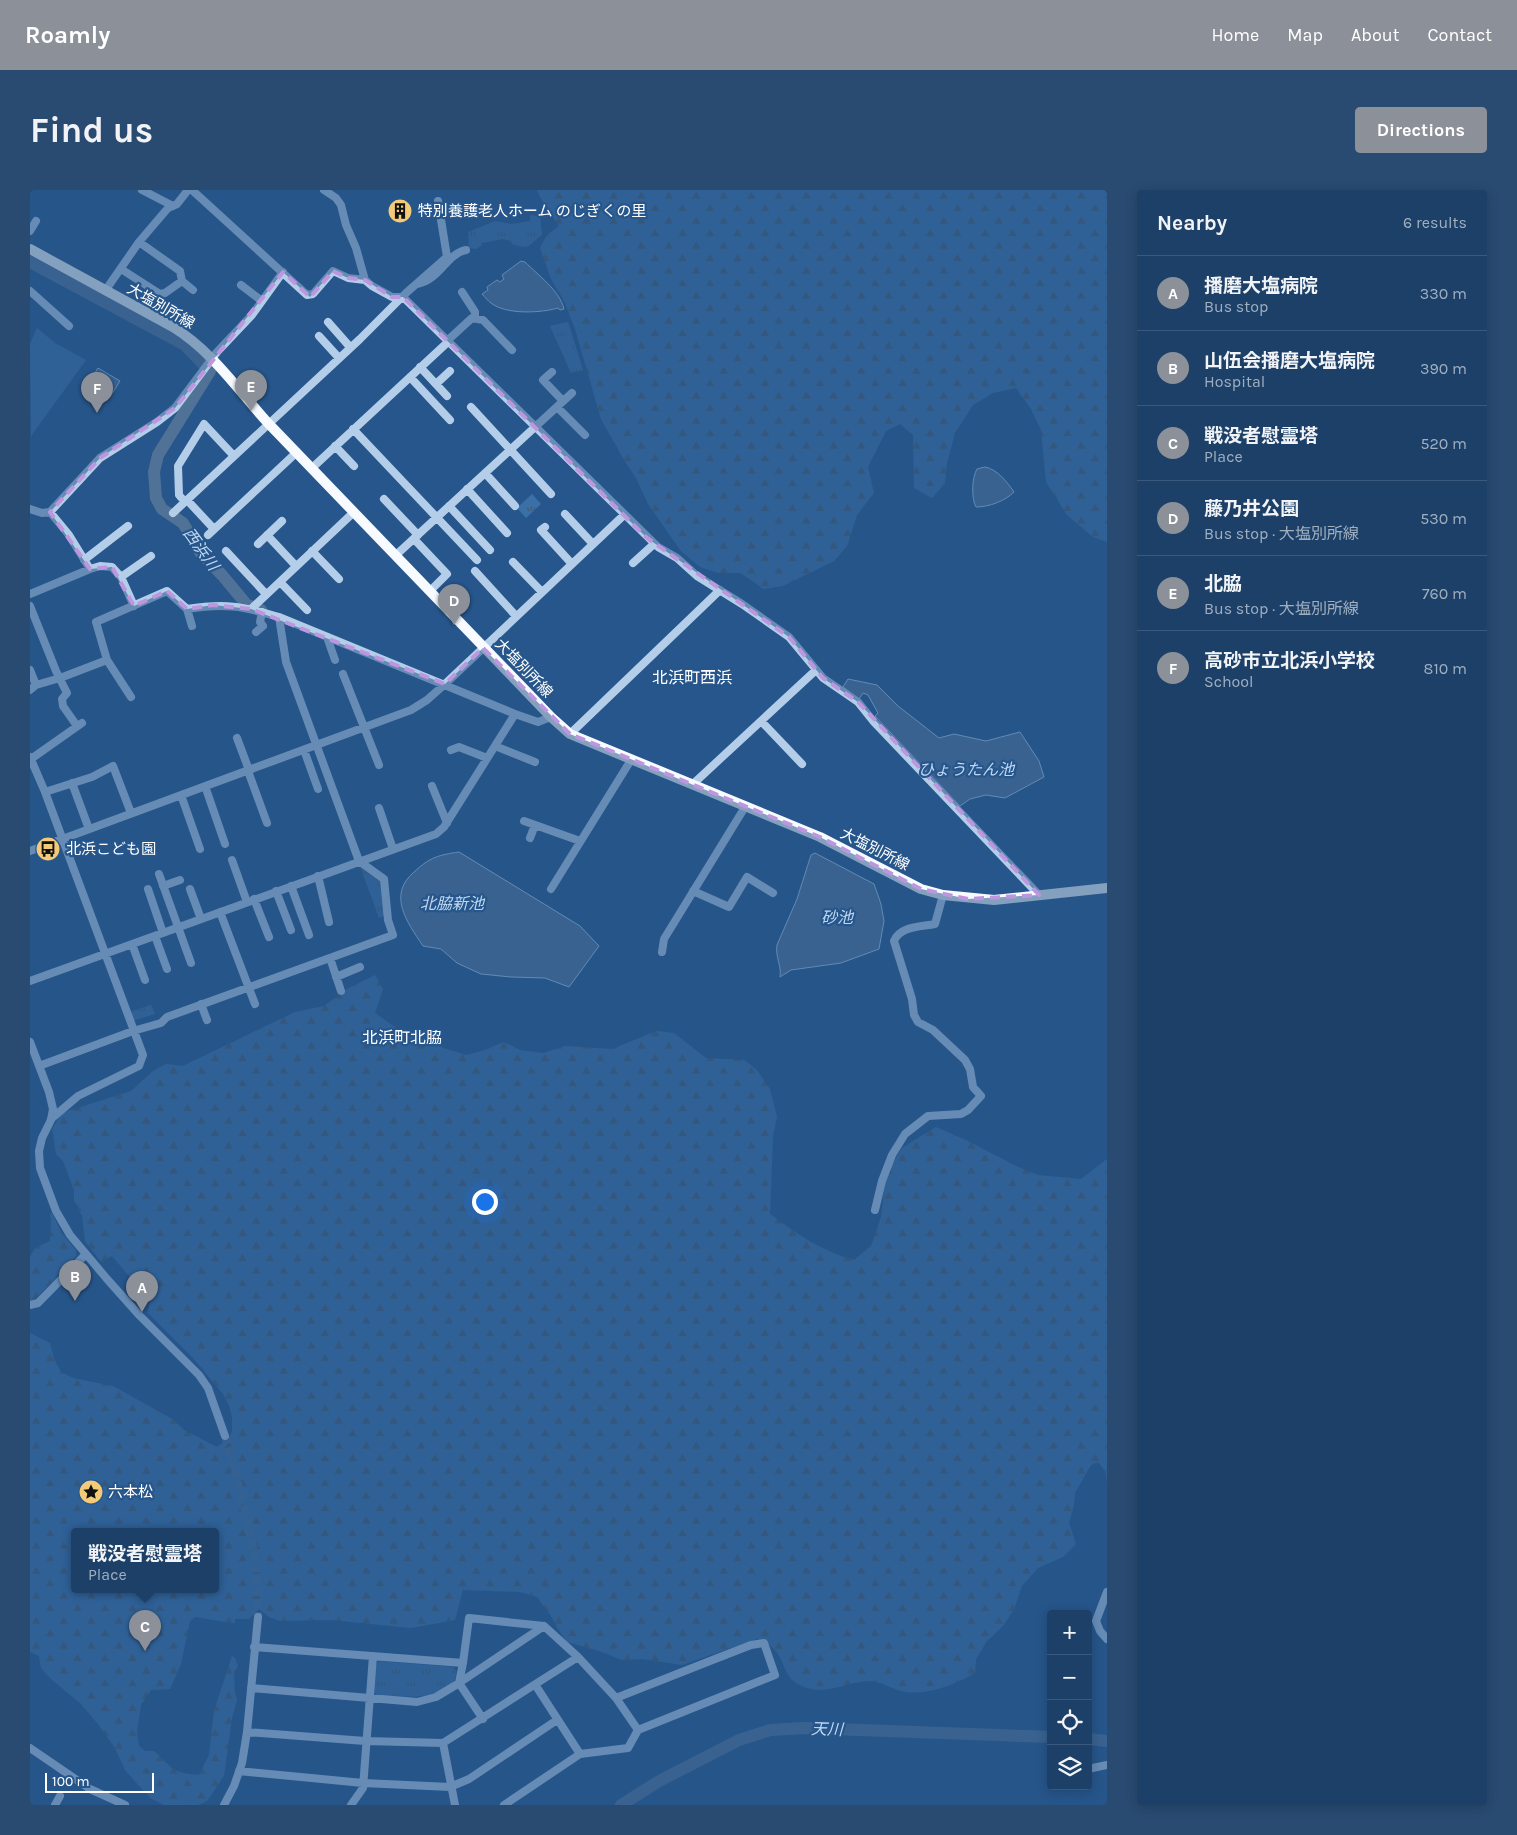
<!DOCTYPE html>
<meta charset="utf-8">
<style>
:root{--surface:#1c4068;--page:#294b71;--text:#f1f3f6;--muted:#a0afc0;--line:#3a597c;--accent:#8c9099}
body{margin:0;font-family:Karla,"Noto Sans JP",sans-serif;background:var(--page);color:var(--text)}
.controls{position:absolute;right:15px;bottom:15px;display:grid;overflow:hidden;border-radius:5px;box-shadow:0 2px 12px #0003}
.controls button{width:45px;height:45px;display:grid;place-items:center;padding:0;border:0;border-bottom:1px solid var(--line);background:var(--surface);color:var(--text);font:25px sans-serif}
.scale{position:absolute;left:15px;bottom:12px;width:109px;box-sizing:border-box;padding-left:5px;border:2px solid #fff;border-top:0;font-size:14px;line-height:18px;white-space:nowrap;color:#fff;-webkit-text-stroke:4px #26568b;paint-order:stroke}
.you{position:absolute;left:454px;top:1011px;width:18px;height:18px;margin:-12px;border:4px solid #fff;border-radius:50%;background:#1a73e8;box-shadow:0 0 0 8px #1a73e833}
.badge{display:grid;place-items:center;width:32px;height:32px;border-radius:50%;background:var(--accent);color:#fff;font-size:16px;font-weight:700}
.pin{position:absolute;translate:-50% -41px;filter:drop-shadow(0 1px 2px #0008)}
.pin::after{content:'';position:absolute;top:26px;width:18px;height:15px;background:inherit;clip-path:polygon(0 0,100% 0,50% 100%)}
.popup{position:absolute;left:41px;top:1338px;width:148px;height:65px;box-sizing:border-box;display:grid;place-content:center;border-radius:5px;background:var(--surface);filter:drop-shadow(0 1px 4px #0005);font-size:16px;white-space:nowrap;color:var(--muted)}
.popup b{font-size:19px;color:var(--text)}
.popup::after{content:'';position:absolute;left:50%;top:100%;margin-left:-10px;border:10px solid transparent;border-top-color:var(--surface)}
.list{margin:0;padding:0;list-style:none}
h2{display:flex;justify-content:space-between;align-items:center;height:65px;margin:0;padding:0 20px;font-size:21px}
h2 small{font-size:16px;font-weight:400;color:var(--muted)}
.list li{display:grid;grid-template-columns:32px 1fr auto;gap:15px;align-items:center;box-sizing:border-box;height:75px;padding:0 20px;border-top:1px solid var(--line)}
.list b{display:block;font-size:19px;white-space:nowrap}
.list p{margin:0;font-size:16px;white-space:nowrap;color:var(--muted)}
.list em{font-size:16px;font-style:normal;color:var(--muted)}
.icon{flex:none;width:28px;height:28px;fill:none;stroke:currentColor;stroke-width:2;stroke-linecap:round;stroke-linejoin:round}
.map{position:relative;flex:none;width:1077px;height:1615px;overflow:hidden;border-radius:5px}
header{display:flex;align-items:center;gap:30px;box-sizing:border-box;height:70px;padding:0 25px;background:var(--accent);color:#fff}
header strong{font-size:24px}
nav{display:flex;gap:28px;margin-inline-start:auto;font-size:18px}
.intro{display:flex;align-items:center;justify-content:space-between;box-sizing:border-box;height:120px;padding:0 30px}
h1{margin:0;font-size:35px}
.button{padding:12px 22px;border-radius:5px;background:var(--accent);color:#fff;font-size:18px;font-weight:700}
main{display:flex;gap:30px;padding:0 30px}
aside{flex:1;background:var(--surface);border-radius:5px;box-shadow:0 2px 12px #0003}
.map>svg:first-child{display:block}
.grass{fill:url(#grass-tufts)}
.forest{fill:url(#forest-firs);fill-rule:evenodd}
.pitch{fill:#3a70a7}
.water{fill:#517297;stroke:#a8c9ea}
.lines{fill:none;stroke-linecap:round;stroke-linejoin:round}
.river{stroke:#517297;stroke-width:12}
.minor-tunnel{stroke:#476f9c;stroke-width:8;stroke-dasharray:8 4;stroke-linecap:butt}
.minor{stroke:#b4ceea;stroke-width:8}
.major{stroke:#f7fafe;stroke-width:10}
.marked{fill:none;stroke:#bd96df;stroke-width:4;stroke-dasharray:10 6;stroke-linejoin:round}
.labels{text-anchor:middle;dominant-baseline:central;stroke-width:4.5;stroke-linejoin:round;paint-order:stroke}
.poi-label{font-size:15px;fill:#fff;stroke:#26568b;text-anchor:start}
.street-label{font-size:15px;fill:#fff;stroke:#26568b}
.water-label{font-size:16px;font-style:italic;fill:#bfd8f1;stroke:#26568b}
.neighbourhood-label{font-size:16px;fill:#fff;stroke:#26568b}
</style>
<header>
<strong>Roamly</strong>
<nav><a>Home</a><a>Map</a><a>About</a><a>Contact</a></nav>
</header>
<div class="intro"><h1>Find us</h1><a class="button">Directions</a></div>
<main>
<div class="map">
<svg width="1077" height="1615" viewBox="0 0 1077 1615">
<defs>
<pattern id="grass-tufts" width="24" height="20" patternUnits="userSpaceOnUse" patternTransform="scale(1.25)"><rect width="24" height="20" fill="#3a70a7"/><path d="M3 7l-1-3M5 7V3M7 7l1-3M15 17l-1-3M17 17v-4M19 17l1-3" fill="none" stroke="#455a70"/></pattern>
<pattern id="forest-firs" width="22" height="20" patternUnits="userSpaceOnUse" patternTransform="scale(1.25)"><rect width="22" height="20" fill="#3a70a7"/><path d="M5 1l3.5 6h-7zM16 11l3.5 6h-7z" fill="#455a70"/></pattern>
</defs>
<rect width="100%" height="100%" fill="#26568b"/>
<path class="grass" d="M500 25 510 26 512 45C499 54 500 61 482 54L481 51 473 49 452 53 451 56 446 59 439 58 438 42 465 31 481 34 500 31Z
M538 132 553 180 541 183 520 136Z
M502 304 511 314 496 328 487 318Z
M330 676 351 689 355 725 349 728Z
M121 815 125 824 102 831 99 822Z
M349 1471 423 1477 427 1482C422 1514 369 1506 346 1505 342 1498 343 1477 349 1471Z"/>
<path class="forest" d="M507 0H1077V352L1063 347 1037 325 1016 292 1011 240 1001 219 986 198 963 203 943 215 925 243 917 273 915 293 902 308 884 298 883 245 870 234 856 241 838 277 844 303 827 325 817 356 804 371 753 396 733 399 724 392 710 383H688L670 377 651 361 618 314 606 288 594 270 571 229 545 139 535 113 521 89 510 58 517 45 529 36 510 7Z
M345 785 353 799 345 823 369 840 395 852 436 865 455 860 474 852 490 860 513 863 535 856 582 859 627 841 644 843 676 868 714 870 727 880 740 899 747 927 743 946 740 1024C767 1044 791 1061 824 1070L841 1056 851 1027 856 985 872 958 906 937 938 951 986 976 1008 985 1051 989 1077 969V1291L1075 1281 1068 1272 1061 1275 1045 1303 1044 1315 1039 1333 1046 1354 1033 1367 1008 1378 992 1396 984 1419 973 1436 957 1451 946 1469 945 1483C925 1494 900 1505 876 1502 864 1501 852 1491 840 1491 811 1492 795 1509 766 1493 756 1487 754 1473 748 1464 743 1456 736 1453 727 1449L652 1475 613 1469 592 1470 569 1461 537 1452 528 1439 521 1426 507 1407 490 1402 433 1400 425 1430 381 1438 301 1430 250 1431 239 1427 229 1419 219 1429H205V1433H202L165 1427 160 1431 151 1474 140 1499 121 1500 111 1515 107 1542 109 1556 115 1561H124C144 1578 140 1583 169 1585L179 1565 184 1521 202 1466 205 1468 208 1476 204 1482 205 1502 207 1510 202 1528 194 1586 177 1611 168 1615H134L120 1608 95 1580 85 1558 68 1534 50 1513 21 1489 11 1478 9 1466 0 1462V1143L20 1153 24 1169 31 1182 43 1188 83 1196 144 1230 154 1240 187 1257 198 1249 202 1242V1227L199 1215 193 1204 163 1168 118 1123 120 1111 82 1066 71 1072 55 1051 52 1026 44 1010V1000L33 971 26 964 22 939 32 923 101 901 123 881 136 874 153 876 265 822 294 816 317 799ZM45 1342H185V1400H45Z
M22 1023 32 1044 46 1060V1066L11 1103 0 1112V1067L5 1058 20 1051 21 1029 20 1024Z"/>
<path class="pitch" d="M7 138 25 153 56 170 1 246 0 154Z"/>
<path class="water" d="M491 71 495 72C508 85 530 101 534 119L530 120 528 118C511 123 476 125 461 113 458 111 455 107 452 104L458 100 457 97 467 90 470 92 474 89 472 85Z
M68 178 90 191 80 207 58 194Z
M955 277C967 279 977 292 984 302 975 311 959 317 946 317 941 308 942 287 947 279Z
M818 489 847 495 868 516 909 548 924 544 956 551 990 542 1009 571 1014 587 975 608 956 605 940 609 930 616 845 526 848 523 838 505 833 503 829 509 813 497Z
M429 662 550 736 569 756 539 797 515 788 481 787 451 784 427 773 411 759 393 756C377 732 357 705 384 682 400 667 409 665 429 662Z
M785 663 844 694 851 714 854 731 849 759 811 773 761 780 750 787C752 776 745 767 747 755L767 709 781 665Z"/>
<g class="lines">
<path class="river" d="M0 72 155 155 180 181 128 265 124 282 126 308 132 319 153 333 170 362 192 385 217 415 231 420
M1058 1549 1077 1551
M591 1615 631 1590 709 1550 740 1540 775 1538 1021 1547"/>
<path class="minor-tunnel" d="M195 1246C211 1304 231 1366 228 1427"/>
<path class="minor" d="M112 0 143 16
M162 0 277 105 283 104 303 81 318 88 335 90
M294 0 306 8 311 15 316 35 326 58 335 90 342 96 362 107H373L628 357 647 368 667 386 712 414 759 447 793 488 828 512 844 532 1009 705
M0 41 6 31
M109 52 150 81 152 91 163 100
M91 79 130 104 135 103 152 91
M387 94C410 90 416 64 436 60
M211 95 232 111
M0 101 39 136
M75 101 109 52 138 18 147 14 158 0
M432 102 445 122V128
M116 123 130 104
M298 132 320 157
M289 146 309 168
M418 150 442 128 453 130 482 160
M390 177 417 206
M522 182 513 190 533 211
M380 187 420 230
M406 194 420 181
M441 217 521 304
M527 217 555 245
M323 239 447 370
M305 256 324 276
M282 278 419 151
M455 283 485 316
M437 299 477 343
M354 309 388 345
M157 310 184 339
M155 312 149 305 148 276 174 234 204 266
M419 316 460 360
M0 319 12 323 20 322 70 268 127 232 145 218 187 162 222 125 253 82
M20 322 39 345 60 379
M143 323 330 149 376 103 417 67 408 11
M535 324 563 354
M515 337 511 340 542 374
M178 345 267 262
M237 345 266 376
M384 349 417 384 400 401
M228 354 252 331
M196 361 236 404
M282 361 309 389
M366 365 542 203
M54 370 98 336
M483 372 512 402
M603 373 624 354
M445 381 486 426
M91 387 121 366
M250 392 277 420
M0 404 60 379 70 376 82 377 91 387 104 416
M0 416 26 481 37 503 32 509 33 516 47 536
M157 419 162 436
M221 419 324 322
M226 442 233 436 230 432 232 422
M297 447 305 470
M77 470 101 507
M0 480 6 495
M313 484 349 575
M0 500 6 495 30 488 77 470 66 432 137 401 157 419C195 413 212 416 249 427L485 524 508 532 521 527
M731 531 772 574
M540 544 690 400
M207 548 219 580
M465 556 505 572
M274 560 288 599
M421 560 429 557 457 568
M0 567 15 602 113 865 109 876 48 906 21 929
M1 569 52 533
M218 581 237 633
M42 593 59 639
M663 594 786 480
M175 596 195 654
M402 596 417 633
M15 602 62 587 83 576 101 623
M151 605 170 659
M349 618 363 659
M494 631 550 651
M500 648 505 635
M0 661 381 520 397 510 415 494 594 325
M202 670 217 712
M129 684 161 773
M288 686 299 732
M133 696 150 690
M261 696 279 745
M118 699 133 743
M160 699 171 729
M521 699 601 570
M246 701 261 740
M663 701 699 717 717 687 743 703
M224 709 239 747
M190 722 225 814
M125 746 137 779
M102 754 115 790
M632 762 634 749 715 617
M300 768 311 801
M306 787 330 777
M0 791 406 644 414 637 485 524
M171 814 177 830
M0 852 19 902 23 919 21 930 12 948 9 961 10 978 26 1021 40 1045 77 1089 110 1126 169 1185 178 1198 195 1246
M9 876 103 841 131 833 137 827 363 745 358 730 354 689 329 671 256 472 249 427
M845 1020 852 991 862 965 875 944 898 926 931 924 938 920 951 906 943 897 940 879 935 870 903 840 888 832 884 825 882 809 864 751C870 736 890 737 905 734L913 705
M0 1115 8 1113 56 1064
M1077 1402 1066 1431 1070 1441 1077 1449
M224 1457 433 1473 439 1428 514 1436 548 1467 586 1508 608 1540
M433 1473 429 1493 453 1529
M506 1496 550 1564
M221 1498 387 1512 406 1507 426 1495 514 1436
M217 1542 335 1551 413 1553 548 1467
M413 1553 425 1615
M0 1558 60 1599 95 1615
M1058 1579 1077 1575
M209 1581 333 1593 420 1597 439 1589 527 1530
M25 1615 30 1606
M194 1615 204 1596 212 1573 217 1542 228 1427
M321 1615 333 1598 343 1466
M474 1615 550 1564 598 1558 608 1540 745 1485 734 1453 721 1455 680 1471 586 1508"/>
<path class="major" d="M0 59 143 137C182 161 208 200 238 233L521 527 540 544 790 647 891 699 913 705 964 710 1077 698"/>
</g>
<path d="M0 0H1077V1615H0ZM303 81 318 88 335 90 362 107H373L617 348 759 447 793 488 828 512 1009 705 938 709 891 699 790 647 540 544 453 458 415 494 221 419 183 415 157 419 137 401 104 416 82 377 60 379 20 322 70 268 145 218 253 82 280 107Z" fill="#26568b" fill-opacity=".55" fill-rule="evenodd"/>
<path class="marked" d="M303 81 318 88 335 90 362 107H373L617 348 759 447 793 488 828 512 1009 705 938 709 891 699 790 647 540 544 453 458 415 494 221 419 183 415 157 419 137 401 104 416 82 377 60 379 20 322 70 268 145 218 253 82 280 107Z"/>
<defs>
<symbol id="building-disc" viewBox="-11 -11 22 22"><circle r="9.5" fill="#f3cb78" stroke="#26568b"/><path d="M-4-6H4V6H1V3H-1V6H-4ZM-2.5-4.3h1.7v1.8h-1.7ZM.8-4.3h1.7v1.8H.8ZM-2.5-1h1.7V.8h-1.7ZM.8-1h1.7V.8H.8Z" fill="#111"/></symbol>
<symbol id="bus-disc" viewBox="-11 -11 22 22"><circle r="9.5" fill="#f3cb78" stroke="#26568b"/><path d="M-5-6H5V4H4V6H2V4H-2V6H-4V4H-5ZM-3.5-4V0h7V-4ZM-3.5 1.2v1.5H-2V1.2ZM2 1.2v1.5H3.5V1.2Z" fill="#111"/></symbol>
<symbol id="sight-disc" viewBox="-11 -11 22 22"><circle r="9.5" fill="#f3cb78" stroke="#26568b"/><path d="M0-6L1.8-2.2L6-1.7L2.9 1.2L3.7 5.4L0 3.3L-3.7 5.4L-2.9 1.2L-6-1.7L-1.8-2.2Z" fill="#111"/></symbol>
</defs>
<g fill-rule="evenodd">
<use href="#building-disc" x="356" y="7" width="28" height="28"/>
<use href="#bus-disc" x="4" y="645" width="28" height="28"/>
<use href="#sight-disc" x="47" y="1288" width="28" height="28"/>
</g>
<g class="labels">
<g class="poi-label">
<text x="388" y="21">特別養護老人ホーム のじぎくの里</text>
<text x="36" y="659">北浜こども園</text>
<text x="78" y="1302">六本松</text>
</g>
<g class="street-label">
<text transform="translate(131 116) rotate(30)">大塩別所線</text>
<text transform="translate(494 478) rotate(46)">大塩別所線</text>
<text transform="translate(845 659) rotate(27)">大塩別所線</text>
</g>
<g class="water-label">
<text transform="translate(171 359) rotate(54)">西浜川</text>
<text x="936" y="579">ひょうたん池</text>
<text x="422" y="713">北脇新池</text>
<text x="807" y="727">砂池</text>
<text transform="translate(797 1539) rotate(2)">天川</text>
</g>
<g class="neighbourhood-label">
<text x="662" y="487">北浜町西浜</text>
<text x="372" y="847">北浜町北脇</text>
</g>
</g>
</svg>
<div class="controls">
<button>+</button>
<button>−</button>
<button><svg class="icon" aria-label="locate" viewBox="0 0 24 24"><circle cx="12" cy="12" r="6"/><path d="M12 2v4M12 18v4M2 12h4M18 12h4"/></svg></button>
<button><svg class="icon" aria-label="layers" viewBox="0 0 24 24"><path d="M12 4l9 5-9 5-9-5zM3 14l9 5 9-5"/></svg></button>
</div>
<div class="scale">100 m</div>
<div class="you"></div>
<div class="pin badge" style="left:112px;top:1122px">A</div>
<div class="pin badge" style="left:45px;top:1111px">B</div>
<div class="pin badge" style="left:115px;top:1461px">C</div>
<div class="popup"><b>戦没者慰霊塔</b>Place</div>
<div class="pin badge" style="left:424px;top:435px">D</div>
<div class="pin badge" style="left:221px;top:221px">E</div>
<div class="pin badge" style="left:67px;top:223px">F</div>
</div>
<aside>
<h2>Nearby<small>6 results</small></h2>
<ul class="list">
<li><span class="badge">A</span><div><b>播磨大塩病院</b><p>Bus stop</p></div><em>330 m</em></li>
<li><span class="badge">B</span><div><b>山伍会播磨大塩病院</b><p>Hospital</p></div><em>390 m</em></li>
<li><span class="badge">C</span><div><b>戦没者慰霊塔</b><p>Place</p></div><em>520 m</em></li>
<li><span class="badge">D</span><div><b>藤乃井公園</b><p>Bus stop · 大塩別所線</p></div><em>530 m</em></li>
<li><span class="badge">E</span><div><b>北脇</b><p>Bus stop · 大塩別所線</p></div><em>760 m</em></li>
<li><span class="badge">F</span><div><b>高砂市立北浜小学校</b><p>School</p></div><em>810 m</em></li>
</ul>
</aside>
</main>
